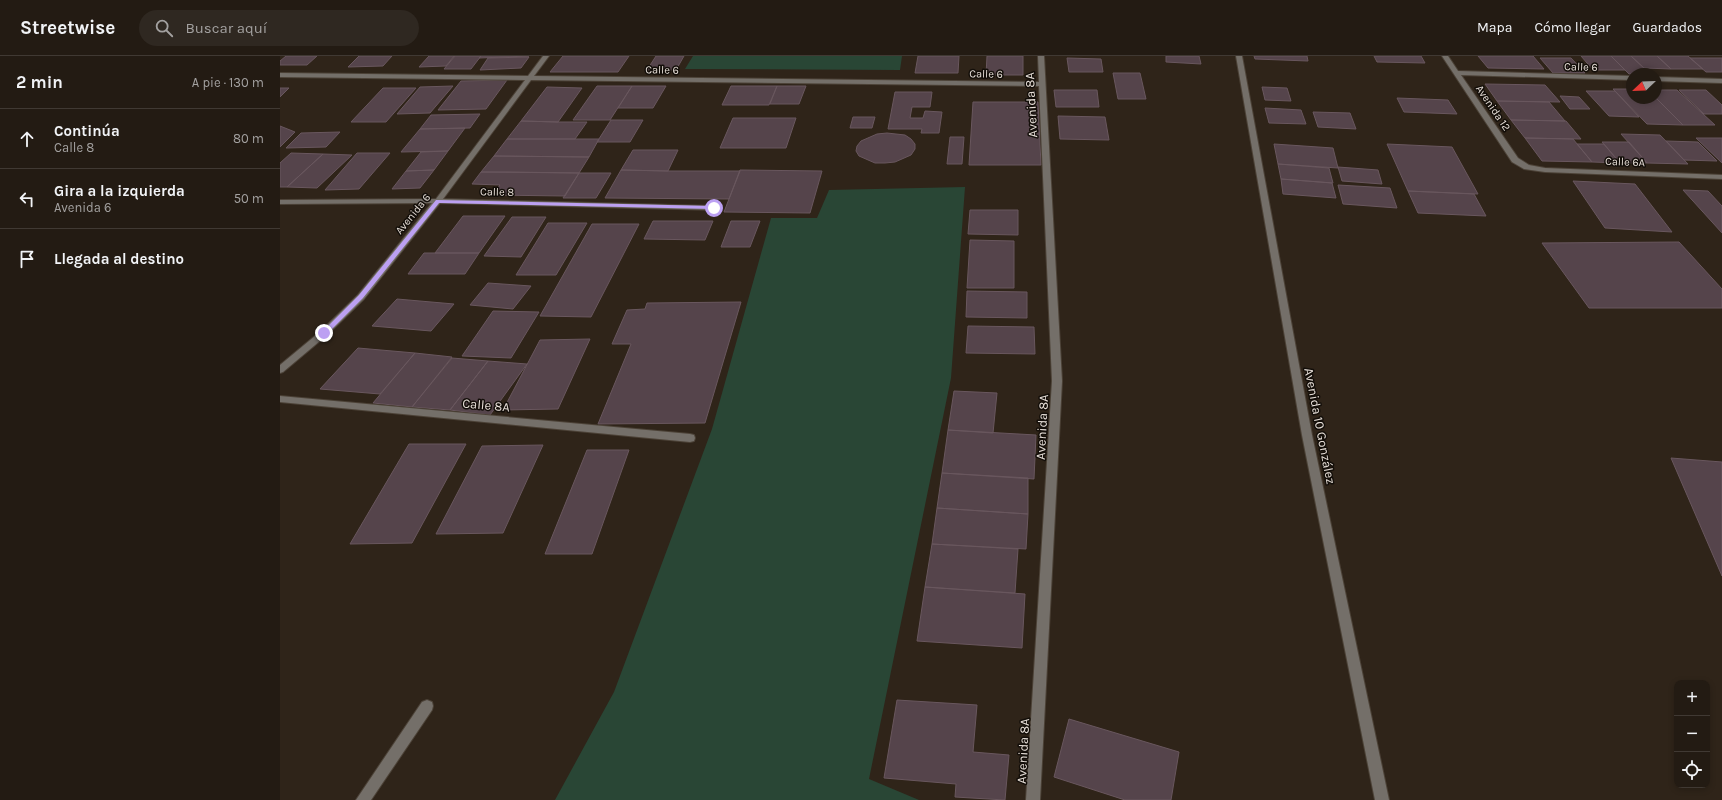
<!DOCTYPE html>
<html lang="es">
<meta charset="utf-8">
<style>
:root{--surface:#231b13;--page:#2f2821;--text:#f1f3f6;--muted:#a3a1a0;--line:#403933}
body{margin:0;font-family:Karla,sans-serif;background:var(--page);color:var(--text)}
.controls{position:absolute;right:12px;bottom:12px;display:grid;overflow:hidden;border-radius:8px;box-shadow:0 2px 6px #0003}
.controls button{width:36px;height:36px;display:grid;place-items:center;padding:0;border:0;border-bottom:1px solid var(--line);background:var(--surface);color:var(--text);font:20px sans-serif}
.compass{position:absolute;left:1346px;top:12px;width:36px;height:36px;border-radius:50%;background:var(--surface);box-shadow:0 2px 6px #0003;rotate:247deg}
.stop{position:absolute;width:12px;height:12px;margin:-9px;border:3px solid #bca0f2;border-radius:50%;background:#fff}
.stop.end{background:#bca0f2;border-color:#fff;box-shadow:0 1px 4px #0008}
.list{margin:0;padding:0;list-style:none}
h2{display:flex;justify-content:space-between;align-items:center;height:52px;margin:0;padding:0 16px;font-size:17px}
h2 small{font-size:13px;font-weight:400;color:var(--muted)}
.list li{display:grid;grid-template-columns:26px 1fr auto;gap:12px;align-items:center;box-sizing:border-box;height:60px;padding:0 16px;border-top:1px solid var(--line)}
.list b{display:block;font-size:15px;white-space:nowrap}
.list p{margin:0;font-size:13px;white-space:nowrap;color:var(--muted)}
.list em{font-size:13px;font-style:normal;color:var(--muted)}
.icon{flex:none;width:22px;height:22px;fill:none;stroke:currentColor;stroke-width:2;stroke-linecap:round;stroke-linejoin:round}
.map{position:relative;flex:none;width:1442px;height:744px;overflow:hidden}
header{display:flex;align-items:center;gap:24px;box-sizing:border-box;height:56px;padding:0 20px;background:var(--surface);border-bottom:1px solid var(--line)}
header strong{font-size:19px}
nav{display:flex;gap:22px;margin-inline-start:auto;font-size:14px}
.search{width:280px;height:36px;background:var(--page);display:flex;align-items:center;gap:10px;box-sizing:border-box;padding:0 14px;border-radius:22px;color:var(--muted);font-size:15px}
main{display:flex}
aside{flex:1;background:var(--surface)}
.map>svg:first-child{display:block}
.green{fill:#294635}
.building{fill:#55444b;stroke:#69575e}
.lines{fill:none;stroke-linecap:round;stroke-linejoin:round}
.minor-casing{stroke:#4c4237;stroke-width:2}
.minor{fill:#746f69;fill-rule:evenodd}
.route{fill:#bca0f2}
.labels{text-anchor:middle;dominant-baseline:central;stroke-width:3;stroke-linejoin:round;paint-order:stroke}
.far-street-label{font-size:11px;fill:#e6ded7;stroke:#130e09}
.street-label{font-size:13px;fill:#e6ded7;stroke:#130e09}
</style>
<header>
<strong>Streetwise</strong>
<div class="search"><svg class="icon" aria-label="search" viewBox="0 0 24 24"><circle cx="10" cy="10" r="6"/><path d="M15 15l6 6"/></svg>Buscar aquí</div>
<nav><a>Mapa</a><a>Cómo llegar</a><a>Guardados</a></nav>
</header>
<main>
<aside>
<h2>2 min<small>A pie · 130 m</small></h2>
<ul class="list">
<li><svg class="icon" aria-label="ahead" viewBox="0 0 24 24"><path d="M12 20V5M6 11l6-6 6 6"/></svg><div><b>Continúa</b><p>Calle 8</p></div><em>80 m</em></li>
<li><svg class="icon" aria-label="left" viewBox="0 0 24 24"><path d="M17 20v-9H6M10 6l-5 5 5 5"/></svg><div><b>Gira a la izquierda</b><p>Avenida 6</p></div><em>50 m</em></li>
<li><svg class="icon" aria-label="arrive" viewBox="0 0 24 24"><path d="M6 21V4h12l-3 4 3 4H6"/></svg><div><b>Llegada al destino</b></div></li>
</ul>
</aside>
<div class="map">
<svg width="1442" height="744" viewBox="0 0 1442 744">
<rect width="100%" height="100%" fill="#2f2419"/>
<path class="green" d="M413 0H622L620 14 405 13Z
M685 131 671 322 589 723 639 744H275L334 636 432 373 491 162H537L549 134Z"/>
<path class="building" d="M6 0H37L27 9H0V5Z
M79 0H112L103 10 68 11Z
M149 0H174L166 10 139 11Z
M175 0H201L191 13H164Z
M201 0H249L199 2Z
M283 0H349L338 16H270Z
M376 0H404L396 14H367Z
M638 0H679L678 17H635Z
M707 0H743V19H706Z
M886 0H919L921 8 886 6Z
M974 0H1027L1028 5 975 3Z
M1094 0H1141L1145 7 1097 6Z
M1198 0H1253L1264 13 1208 12Z
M1301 0H1331L1345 14H1313Z
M1331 0H1351L1370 18H1349Z
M1351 0H1377L1391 13 1364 12Z
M1377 0H1408L1423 13H1391Z
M249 1 241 12 200 14 208 2Z
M787 2 821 3 823 16H789Z
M1260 2H1291L1305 17H1273Z
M1410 2H1442V16H1426Z
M833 17H860L866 43H838Z
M227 24 206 53 158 54 181 25Z
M1205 28 1265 29 1280 46 1217 45Z
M173 30 150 57 117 58 140 31Z
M317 30H352L330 64H293Z
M352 30H386L373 52H338Z
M451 30H497L489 49H442Z
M497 30H526L519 48H490Z
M267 31 302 32 278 66 241 65Z
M982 31 1007 32 1011 45 985 44Z
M0 32H9L0 41Z
M103 32H136L106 66H71Z
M1333 33H1352V42H1376L1403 69 1367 68Z
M774 34H817L819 51H776Z
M1376 34H1397L1435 69H1403L1376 42Z
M1399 34H1426L1442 49V58H1424Z
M1306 35H1335L1359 61 1329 60Z
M615 36H652L650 51H632L630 62H643L645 55 662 56 659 77H641L642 73H608Z
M1280 40 1299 41 1310 53H1290Z
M1117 42 1168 44 1177 58 1124 56Z
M1217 45 1269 46 1285 65 1231 64Z
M693 46H758L761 109H689Z
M985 52 1021 54 1026 68 989 67Z
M1033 56 1070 57 1076 73 1038 71Z
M200 58 190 72 140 73 151 59Z
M778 60 825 61 829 84 780 83Z
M573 61H595L592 72H570Z
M453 62H516L506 92H440Z
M331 64H363L350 86H317Z
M1231 64 1286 65 1301 83 1245 82Z
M241 65 278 66H307L295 83H227Z
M0 70 15 76 0 91Z
M185 72 168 95 121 96 140 73Z
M60 76 46 91 6 92 21 77Z
M607 77 625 79 631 83 635 88V93L631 99 615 106 605 107H595L579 100 576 95 577 90 581 85 597 78Z
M1341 78 1380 79 1408 108 1367 107Z
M670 81H684L682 108H667Z
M1245 82 1293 83 1312 106 1262 105Z
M1416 82H1442V107Z
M227 83H319L309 101 214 100Z
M1386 85 1418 86 1437 105 1404 104Z
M1322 86H1349L1367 107H1340Z
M994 88 1053 92 1058 112 998 108Z
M1107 88 1172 91 1198 138 1128 135Z
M1297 88H1324L1340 107 1312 106Z
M353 94H398L388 115 341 114Z
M168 95 154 114 126 115 141 96Z
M11 97 43 98 7 131H0V107Z
M77 97H110L79 133 45 134Z
M43 98 72 99 37 132 7 131Z
M214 100 309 101 299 117 201 116Z
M998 108 1049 112 1053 127 1001 123Z
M1058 111 1098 114 1102 128 1062 125Z
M154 114 140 132 112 133 126 115Z
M341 114 388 115H460L449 143 325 142Z
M460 114 542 115 530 157 444 156Z
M201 116H229L299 117 285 140 212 139 220 129 192 128Z
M299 117H331L316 142H283Z
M1001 123 1052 127 1056 142 1003 138Z
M1293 125 1355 128 1392 176 1325 172Z
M1058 129 1110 132 1117 152 1063 148Z
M1403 134 1428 135 1442 150V177Z
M1128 135 1194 138 1206 160 1138 157Z
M690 154H738V179L688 178Z
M183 160H225L199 197H155Z
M232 161H266L241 201 204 200Z
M373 165H433L425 184 364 183Z
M451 165H480L470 191H441Z
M268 167H307L276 219H236Z
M312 168H359L311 261 260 260Z
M690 184 734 185V232H687Z
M1399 186 1442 233V252H1309L1262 187Z
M144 197H199L185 218H128Z
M208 227 251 230 233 253 190 249Z
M687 235 747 236V262L686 261Z
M117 243 174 248 151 275 92 270Z
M461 246 425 367 318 368 351 288H332L347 254 365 253 367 247Z
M213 255 259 256 231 302 182 300Z
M688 270 754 271 755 298 686 297Z
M310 283 278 353 223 354 260 284Z
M78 292 135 297 100 338 40 333Z
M135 297 172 301 132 351 93 347Z
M172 302 208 305 170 354 132 351Z
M208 305 247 308 210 359 170 354Z
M674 335 717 337 713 377 668 374Z
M668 374 756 379 754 423 662 417Z
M129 388H186L132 487 70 488Z
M263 389 223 477 156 478 202 390Z
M307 394H349L312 498H265Z
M1391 402 1442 406V520Z
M662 417 748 422V458L657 452Z
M657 452 748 458 746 493 652 488Z
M652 488 738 493 735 537 645 531Z
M645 531 745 538 742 592 637 585Z
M617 644 697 649 693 696 729 699 725 744 675 741 676 728 604 722Z
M789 663 899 696 891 744H845L774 721Z"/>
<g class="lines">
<defs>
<path id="minor" d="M263 0H269L254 20 759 26 758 0H764L782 325 760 744H746L772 325 759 30 251 24 163 143 434 150H437V154L160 147 84 243 47 279 3 316 0 317V309L41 275 78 239 152 147 0 148V144L156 143 245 24 0 21V17L248 20Z
M956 0H962L1032 379 1109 744H1095L1022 379Z
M1162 0H1168L1178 15 1352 20V24L1181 19 1238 102 1249 109 1265 112 1442 119V123L1265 116 1244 113 1232 106Z
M1376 21 1442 23V27L1376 25Z
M0 340 410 378 414 379 415 382 414 385 410 386 0 346Z
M147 644 152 646 153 650 152 654 91 744H76L142 646Z"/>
</defs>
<use href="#minor" class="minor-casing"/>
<use href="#minor" class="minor"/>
</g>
<path class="route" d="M156 144 434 150 436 152 434 153 159 147 83 242 46 279H42V276L79 239Z"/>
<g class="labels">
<g class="far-street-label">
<text transform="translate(1301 11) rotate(2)">Calle 6</text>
<text transform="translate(382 14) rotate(1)">Calle 6</text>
<text transform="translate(706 18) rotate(1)">Calle 6</text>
<text transform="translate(1213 52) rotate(56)">Avenida 12</text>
<text transform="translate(1345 106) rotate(2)">Calle 6A</text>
<text transform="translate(217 136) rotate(1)">Calle 8</text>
<text transform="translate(133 158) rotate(-51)">Avenida 6</text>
</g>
<g class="street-label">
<text transform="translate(751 49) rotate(-93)">Avenida 8A</text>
<text transform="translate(206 349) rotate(5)">Calle 8A</text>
<text transform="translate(1040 370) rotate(79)">Avenida 10 González</text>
<text transform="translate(762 371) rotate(-87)">Avenida 8A</text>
<text transform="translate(743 695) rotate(-87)">Avenida 8A</text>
</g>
</g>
</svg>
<div class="controls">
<button>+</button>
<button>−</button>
<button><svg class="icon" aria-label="locate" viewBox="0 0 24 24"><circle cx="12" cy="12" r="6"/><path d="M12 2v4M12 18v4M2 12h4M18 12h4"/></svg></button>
</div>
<svg class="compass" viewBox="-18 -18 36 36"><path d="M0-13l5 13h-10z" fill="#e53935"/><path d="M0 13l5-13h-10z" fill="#a3a1a0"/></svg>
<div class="stop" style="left:434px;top:152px"></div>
<div class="stop end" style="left:44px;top:277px"></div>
</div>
</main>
